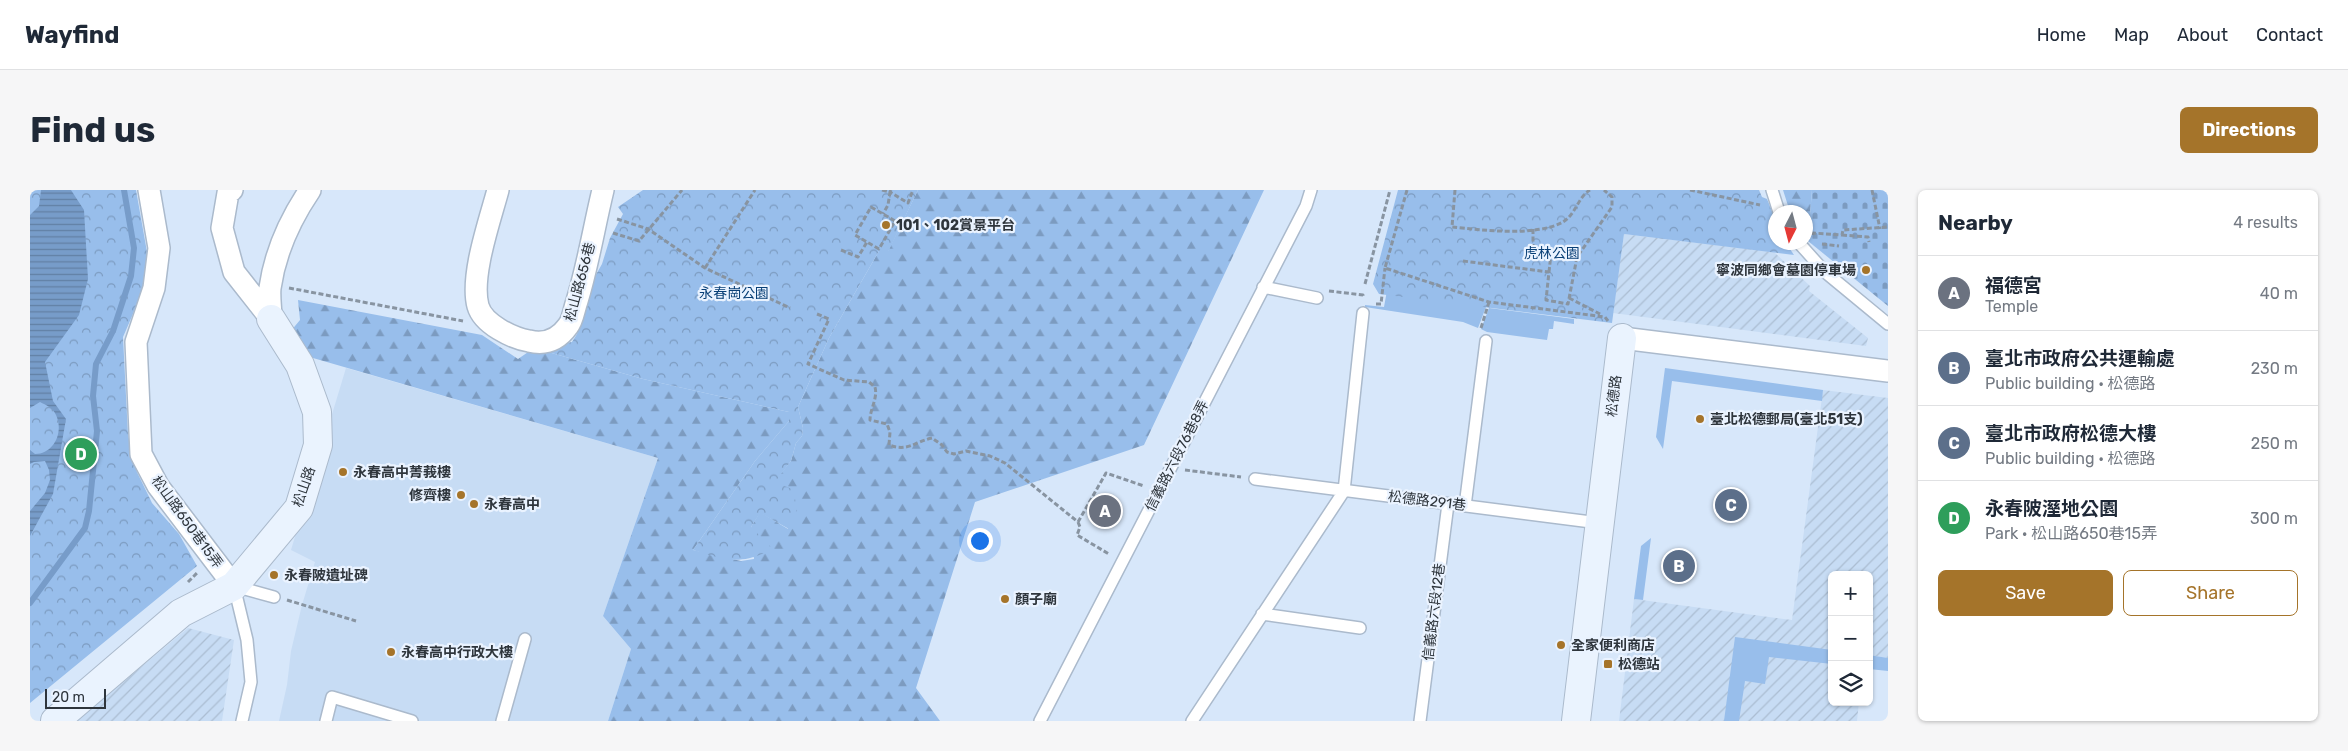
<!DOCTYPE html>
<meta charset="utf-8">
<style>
:root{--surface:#fff;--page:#f6f6f7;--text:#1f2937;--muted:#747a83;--line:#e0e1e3;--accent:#a5742a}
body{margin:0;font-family:Rubik,"Noto Sans TC",sans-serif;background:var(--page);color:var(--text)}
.controls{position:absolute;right:15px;bottom:15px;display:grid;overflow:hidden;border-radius:8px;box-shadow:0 1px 4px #0004}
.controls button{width:45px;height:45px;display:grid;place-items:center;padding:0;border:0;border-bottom:1px solid var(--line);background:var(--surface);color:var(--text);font:25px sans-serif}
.compass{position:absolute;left:1738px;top:15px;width:45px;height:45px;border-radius:50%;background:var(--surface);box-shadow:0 1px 4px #0004;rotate:186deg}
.scale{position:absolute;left:15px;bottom:12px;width:61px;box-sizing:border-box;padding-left:5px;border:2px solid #2e353c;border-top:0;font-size:14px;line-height:18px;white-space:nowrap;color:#2e353c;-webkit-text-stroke:4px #eaf3ff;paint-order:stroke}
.you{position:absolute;left:949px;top:350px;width:18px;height:18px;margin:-12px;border:4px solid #fff;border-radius:50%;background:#1a73e8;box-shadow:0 0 0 8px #1a73e833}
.badge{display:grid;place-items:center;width:32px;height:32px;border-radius:50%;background:var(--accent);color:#fff;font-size:16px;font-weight:700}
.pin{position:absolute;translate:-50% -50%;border:2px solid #fff;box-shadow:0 1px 5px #0006}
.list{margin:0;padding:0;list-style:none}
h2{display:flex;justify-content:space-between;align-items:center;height:65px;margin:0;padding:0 20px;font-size:21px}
h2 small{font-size:16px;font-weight:400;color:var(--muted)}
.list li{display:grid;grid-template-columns:32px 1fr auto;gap:15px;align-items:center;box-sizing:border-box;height:75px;padding:0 20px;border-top:1px solid var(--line)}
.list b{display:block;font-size:19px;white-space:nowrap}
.list p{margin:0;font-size:16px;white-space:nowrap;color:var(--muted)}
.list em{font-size:16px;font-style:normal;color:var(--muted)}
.actions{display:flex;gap:10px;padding:15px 20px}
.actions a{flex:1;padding:11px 0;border:1px solid var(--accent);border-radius:8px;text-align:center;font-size:18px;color:var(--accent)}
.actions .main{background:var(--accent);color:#fff}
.icon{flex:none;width:28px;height:28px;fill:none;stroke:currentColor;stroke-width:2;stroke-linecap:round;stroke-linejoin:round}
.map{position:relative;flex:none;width:1858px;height:531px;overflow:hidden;border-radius:8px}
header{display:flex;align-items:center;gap:30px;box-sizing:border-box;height:70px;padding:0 25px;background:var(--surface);border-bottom:1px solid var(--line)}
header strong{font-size:24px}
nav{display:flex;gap:28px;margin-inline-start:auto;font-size:18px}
.intro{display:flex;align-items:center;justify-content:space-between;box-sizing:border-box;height:120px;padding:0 30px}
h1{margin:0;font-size:35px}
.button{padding:12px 22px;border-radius:8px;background:var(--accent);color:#fff;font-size:18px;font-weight:700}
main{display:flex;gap:30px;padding:0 30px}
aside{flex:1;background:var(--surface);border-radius:8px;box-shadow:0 1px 4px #0004}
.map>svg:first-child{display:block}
.built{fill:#c7dcf4}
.industrial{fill:url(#industrial-furrows)}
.green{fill:#98beeb}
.forest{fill:url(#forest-firs)}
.cemetery{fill:url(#cemetery-stones)}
.park{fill:url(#park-crowns)}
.water{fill:url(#water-rules)}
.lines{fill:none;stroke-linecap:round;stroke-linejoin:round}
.stream{stroke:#779cc9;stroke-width:6}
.lane-casing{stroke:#abbacc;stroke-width:14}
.street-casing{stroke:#abbacc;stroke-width:24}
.secondary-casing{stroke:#abbacc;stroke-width:30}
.path{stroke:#8894a1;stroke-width:3;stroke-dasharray:5 2.5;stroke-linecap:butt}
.lane{stroke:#fff;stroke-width:11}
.street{stroke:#fff;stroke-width:21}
.secondary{stroke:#eaf3fe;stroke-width:28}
.poi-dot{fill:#a5742a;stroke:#eaf3ff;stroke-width:2}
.labels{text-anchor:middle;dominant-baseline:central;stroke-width:4.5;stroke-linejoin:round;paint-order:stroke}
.poi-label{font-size:14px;font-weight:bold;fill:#2e353c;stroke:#eaf3ff;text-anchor:start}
.park-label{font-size:14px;fill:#083f76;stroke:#eaf3ff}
.street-label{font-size:14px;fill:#2e353c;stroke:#eaf3ff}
</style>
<header>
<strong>Wayfind</strong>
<nav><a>Home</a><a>Map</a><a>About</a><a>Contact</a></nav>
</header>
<div class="intro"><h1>Find us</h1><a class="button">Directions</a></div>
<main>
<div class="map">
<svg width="1858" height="531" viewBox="0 0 1858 531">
<defs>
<pattern id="industrial-furrows" width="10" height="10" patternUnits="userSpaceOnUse" patternTransform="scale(1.25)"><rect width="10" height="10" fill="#c7dcf4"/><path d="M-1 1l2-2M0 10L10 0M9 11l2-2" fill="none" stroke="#abbdd2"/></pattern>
<pattern id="forest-firs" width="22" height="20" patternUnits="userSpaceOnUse" patternTransform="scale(1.25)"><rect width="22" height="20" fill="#98beeb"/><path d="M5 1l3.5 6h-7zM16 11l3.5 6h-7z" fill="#7c9bc0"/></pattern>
<pattern id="cemetery-stones" width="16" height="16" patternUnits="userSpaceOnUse" patternTransform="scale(1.25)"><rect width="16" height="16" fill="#98beeb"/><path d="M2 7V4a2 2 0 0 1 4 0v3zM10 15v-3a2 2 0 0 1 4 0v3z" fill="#7c9bc0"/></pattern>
<pattern id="park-crowns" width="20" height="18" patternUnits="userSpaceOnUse" patternTransform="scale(1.25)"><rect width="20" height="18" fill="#98beeb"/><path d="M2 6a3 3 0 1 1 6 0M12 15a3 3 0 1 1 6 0" fill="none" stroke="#7c9bc0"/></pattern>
<pattern id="water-rules" width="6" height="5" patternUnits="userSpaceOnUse" patternTransform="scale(1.25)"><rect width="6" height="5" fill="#779cc9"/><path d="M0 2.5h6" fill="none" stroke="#6280a4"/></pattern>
</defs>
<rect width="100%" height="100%" fill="#d7e7fa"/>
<path class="built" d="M316 178 628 268 573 426 601 459 578 531H249L257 495 261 461 272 415 285 372 261 360Z"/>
<path class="industrial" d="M1594 44 1744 62 1780 96 1779 101 1838 148 1836 156 1583 123Z
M1793 200 1858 208V468L1839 465V385H1802V512H1829L1827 531H1589L1604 409 1762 430Z
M158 438 204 450 192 531H46Z"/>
<path class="green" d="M1360 84 1456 117 1448 138 1433 132 1335 117V115L1354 117Z
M1459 118 1544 129V134L1524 131 1523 139H1519L1517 150 1457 142 1451 139Z
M1635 178 1793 200 1792 211 1642 191 1633 259 1626 247Z
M1621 348 1613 410 1604 409 1611 356Z
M1705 447 1802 460V474L1739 467 1735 494 1715 491 1709 531H1694Z
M1839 465 1858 468V481L1839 479Z"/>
<path class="forest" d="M888 0H1234L1114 255 945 312 886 498 910 531H578L601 459 573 426 628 268 283 168 260 142 270 130 268 110 452 145 488 169 504 158 613 189 759 222V231L725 271 663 360 711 371 724 369 721 337 730 322 758 339 744 292 761 271 766 253 772 246 773 238 768 217 799 148 849 61H858Z
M1753 0H1782L1778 51 1776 48V22H1760Z"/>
<path class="cemetery" d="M1782 0H1858V116L1778 51Z"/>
<path class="park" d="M0 0H106L117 62 116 87 106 117 93 147 98 245 107 282 122 313 149 344 167 376 0 513Z
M613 0H888L858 62 849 61 799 148 768 217 773 238 772 246 766 253 761 271 745 292 762 299C768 316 768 324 759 339L730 323 721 337 743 359C711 375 697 371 663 360L725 271 759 231V222L613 189 504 158 542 152 547 144 559 97 572 74 580 48 593 24 588 17Z
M1368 0H1729L1732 7 1737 9 1745 28 1746 52 1756 53 1764 65 1594 44 1582 133 1349 104 1343 94Z"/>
<path class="water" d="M11 0H41L54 20 58 89 49 125 15 172 23 211 36 229 23 304 0 346V321L15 303 20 290 19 280 15 271 4 272 0 274V260L5 264C24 264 34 242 26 225 23 218 16 215 10 212L0 218V25L9 16Z"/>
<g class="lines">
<path class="stream" d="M0 413 55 338 59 321 67 241 63 206 66 174 83 141 101 86 104 58 94 0"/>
<defs>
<path id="lane" d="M1742 0 1749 22
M1768 52 1795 82 1858 134
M1233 97 1287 108
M1225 289 1569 333
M1435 316 1456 151
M1232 424 1330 438
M212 531 221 492 217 450 204 396 244 407
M296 531 302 507 382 531
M472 531 495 449
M1010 531 1276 16 1281 0
M1162 531 1314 301 1333 123
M1390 531 1418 314"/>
<path id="street" d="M119 0 129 58 124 98 106 152 111 264 128 296 204 396
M202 0 198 3 192 38 204 82 241 129
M468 0C460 30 440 86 448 116 453 134 482 148 499 151 515 155 528 150 538 136 543 130 544 119 547 111 558 75 564 37 573 0
M241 129C241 119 239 107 240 98 245 63 261 28 280 0
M1592 148 1858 181"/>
<path id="secondary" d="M25 531 151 423 204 396 269 318 288 255 287 222 270 175 241 129
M1546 531 1592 148"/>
</defs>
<use href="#lane" class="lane-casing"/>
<use href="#street" class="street-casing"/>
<use href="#secondary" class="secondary-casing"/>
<path class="path" d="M852 0 860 2 858 15 853 24
M861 0 860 2 878 13 883 0
M1377 0 1355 78 1459 112 1575 127 1578 131
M1425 0 1422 37C1452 40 1506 47 1533 32 1546 24 1548 7 1560 0
M1660 0 1730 15
M1842 0 1850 39
M841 17 865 31 849 59 825 45Z
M587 29 618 39 675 78 760 118
M1503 39V62L1521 64
M583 43 609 51 652 0
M1783 45V43L1812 45 1813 40 1858 37
M1812 45 1838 47 1839 52
M1792 54 1809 56
M811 60 828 67 837 52
M1433 71 1519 82 1516 110 1538 114 1547 67 1582 17V7L1574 0
M675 78 725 0
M1519 82 1521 64 1547 67
M1335 94 1360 0
M259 98 433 131
M1299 101 1333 105V108
M1539 108 1572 125
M1346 114H1351L1355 78
M787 124 799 129 778 174 814 190 839 192 845 197C848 208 840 219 840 230L857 234 860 242 859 255C878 262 884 252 902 248L912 255 917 262 924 264 936 261 960 266 975 273 1048 332
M1451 138 1459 112
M1155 280 1211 287
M1048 332 1076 283 1114 296
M1048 332 1050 337 1047 345 1079 364
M158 392 168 382
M257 410 326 431"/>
<use href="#lane" class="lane"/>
<use href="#street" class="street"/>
<use href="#secondary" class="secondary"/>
</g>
<g class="poi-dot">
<circle cx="856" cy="35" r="5"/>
<circle cx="1836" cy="80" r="5"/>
<circle cx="1670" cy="229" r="5"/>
<circle cx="313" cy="282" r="5"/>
<circle cx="431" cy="305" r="5"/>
<circle cx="444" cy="314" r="5"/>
<circle cx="244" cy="385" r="5"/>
<circle cx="975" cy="409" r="5"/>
<circle cx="1531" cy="455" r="5"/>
<circle cx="361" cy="462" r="5"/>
<rect x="1573" y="469" width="10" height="10" rx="2.5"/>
</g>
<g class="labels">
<g class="poi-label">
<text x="866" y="35">101、102賞景平台</text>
<text x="1826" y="80" text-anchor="end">寧波同鄉會墓園停車場</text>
<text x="1680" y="229">臺北松德郵局(臺北51支)</text>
<text x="323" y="282">永春高中菁莪樓</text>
<text x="421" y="305" text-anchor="end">修齊樓</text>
<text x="454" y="314">永春高中</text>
<text x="254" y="385">永春陂遺址碑</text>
<text x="985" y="409">顏子廟</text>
<text x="1541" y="455">全家便利商店</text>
<text x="371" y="462">永春高中行政大樓</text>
<text x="1588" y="474">松德站</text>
</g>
<g class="park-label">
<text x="1522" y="63">虎林公園</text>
<text x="704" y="103">永春崗公園</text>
</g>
<g class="street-label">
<text transform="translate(550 92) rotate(-75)">松山路656巷</text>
<text transform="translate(1584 206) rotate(-83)">松德路</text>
<text transform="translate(1147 266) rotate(-63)">信義路六段76巷8弄</text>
<text transform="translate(274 297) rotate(-71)">松山路</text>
<text transform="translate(1397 311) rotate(7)">松德路291巷</text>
<text transform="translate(157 332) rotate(54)">松山路650巷15弄</text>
<text transform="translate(1404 422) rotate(-83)">信義路六段12巷</text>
</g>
</g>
</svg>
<div class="controls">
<button>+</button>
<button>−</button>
<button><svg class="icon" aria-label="layers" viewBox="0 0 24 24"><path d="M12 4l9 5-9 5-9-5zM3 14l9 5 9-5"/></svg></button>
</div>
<svg class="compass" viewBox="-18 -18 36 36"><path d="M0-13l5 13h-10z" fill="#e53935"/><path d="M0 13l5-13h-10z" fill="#747a83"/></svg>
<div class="scale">20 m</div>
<div class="you"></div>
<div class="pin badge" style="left:1075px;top:321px;background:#6b7280">A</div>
<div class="pin badge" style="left:1649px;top:376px;background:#5c6f8a">B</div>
<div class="pin badge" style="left:1701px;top:315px;background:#5c6f8a">C</div>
<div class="pin badge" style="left:51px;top:264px;background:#2e9e5b">D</div>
</div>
<aside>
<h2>Nearby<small>4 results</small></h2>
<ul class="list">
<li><span class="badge" style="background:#6b7280">A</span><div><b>福德宮</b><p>Temple</p></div><em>40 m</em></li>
<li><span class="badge" style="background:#5c6f8a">B</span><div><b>臺北市政府公共運輸處</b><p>Public building · 松德路</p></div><em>230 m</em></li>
<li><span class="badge" style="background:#5c6f8a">C</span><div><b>臺北市政府松德大樓</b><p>Public building · 松德路</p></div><em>250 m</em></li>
<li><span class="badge" style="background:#2e9e5b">D</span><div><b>永春陂溼地公園</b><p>Park · 松山路650巷15弄</p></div><em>300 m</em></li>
</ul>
<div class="actions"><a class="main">Save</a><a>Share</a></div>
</aside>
</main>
